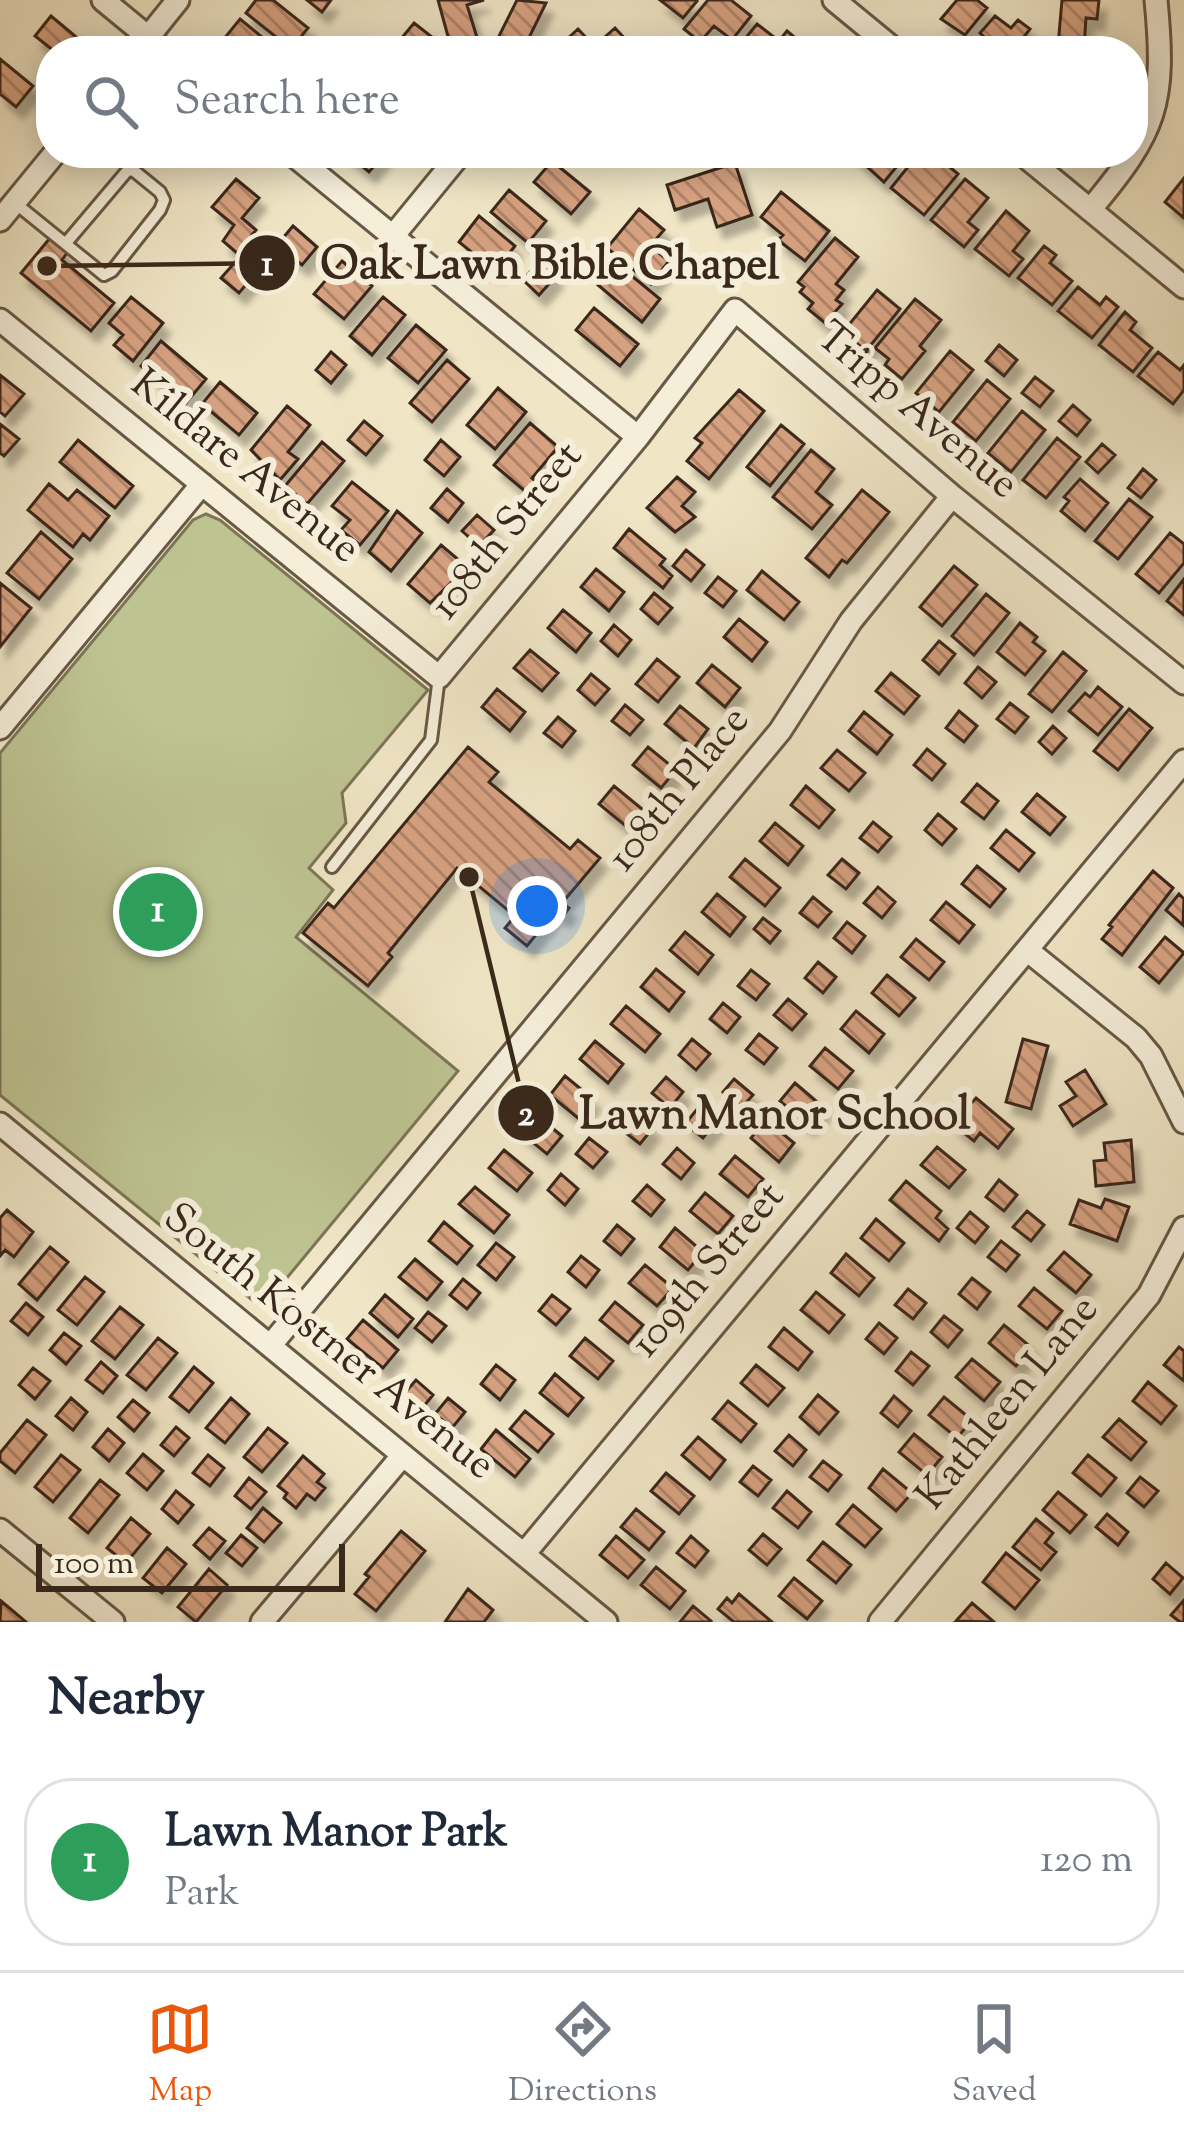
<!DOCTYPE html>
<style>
:root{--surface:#fff;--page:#f6f6f7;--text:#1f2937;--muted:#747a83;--line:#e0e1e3;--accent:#ea580c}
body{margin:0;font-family:"Sorts Mill Goudy",serif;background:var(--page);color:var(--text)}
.scale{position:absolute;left:36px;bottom:30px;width:309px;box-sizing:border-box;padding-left:12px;border:6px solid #3a281b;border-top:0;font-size:33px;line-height:42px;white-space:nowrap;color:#3a281b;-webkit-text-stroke:9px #f5efda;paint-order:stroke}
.you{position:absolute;left:537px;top:906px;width:42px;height:42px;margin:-30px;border:9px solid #fff;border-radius:50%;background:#1a73e8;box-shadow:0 0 0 18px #1a73e833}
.badge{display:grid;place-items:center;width:78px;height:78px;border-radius:50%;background:var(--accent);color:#fff;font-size:39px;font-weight:700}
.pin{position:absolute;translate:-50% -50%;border:6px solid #fff;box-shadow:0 3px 12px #0006}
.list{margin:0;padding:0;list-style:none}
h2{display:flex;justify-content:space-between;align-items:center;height:156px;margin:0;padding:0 48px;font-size:51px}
h2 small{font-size:39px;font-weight:400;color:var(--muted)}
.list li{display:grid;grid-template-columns:78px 1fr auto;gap:36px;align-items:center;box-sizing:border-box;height:168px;margin:0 24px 24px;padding:0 24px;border:3px solid var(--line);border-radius:48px}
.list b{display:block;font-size:45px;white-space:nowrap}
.list p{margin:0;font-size:39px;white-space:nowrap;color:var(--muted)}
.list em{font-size:39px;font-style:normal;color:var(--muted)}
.icon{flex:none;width:66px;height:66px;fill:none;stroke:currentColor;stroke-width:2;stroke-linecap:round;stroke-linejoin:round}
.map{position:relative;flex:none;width:1184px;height:1622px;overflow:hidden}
.search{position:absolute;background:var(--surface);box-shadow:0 6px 30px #0003;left:36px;right:36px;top:36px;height:132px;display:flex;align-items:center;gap:30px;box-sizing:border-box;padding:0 42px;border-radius:48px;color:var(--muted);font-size:45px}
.sheet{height:348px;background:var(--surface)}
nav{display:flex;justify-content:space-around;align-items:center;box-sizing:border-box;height:168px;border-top:3px solid var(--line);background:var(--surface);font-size:33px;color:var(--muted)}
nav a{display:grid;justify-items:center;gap:6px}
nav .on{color:var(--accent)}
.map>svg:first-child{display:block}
.green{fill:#bec392;stroke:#7c7656;stroke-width:3}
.building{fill:url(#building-back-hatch);stroke:#3a281b;stroke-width:3;filter:url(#shadow)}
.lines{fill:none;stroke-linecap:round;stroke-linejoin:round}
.lane-casing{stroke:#685846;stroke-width:16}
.street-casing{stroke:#685846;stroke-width:27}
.lane{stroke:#f5efda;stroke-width:10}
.street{stroke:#f5efda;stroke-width:21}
.labels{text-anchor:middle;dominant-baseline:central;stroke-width:12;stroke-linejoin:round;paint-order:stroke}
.street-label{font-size:42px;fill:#3a281b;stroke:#f5efda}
.leader{fill:none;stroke:#3a281b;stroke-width:4.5}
.callout-dot{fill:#3a281b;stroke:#f5efda;stroke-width:4.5}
.mark-label{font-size:36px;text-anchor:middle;font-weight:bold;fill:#fff}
.callout-label{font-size:45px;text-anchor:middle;font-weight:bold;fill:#3a281b;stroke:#f5efda;stroke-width:12;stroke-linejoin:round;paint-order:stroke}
</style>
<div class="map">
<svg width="1184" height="1622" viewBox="0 0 1184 1622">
<defs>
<pattern id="building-back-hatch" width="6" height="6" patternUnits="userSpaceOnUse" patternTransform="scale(3)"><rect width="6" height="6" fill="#d6a180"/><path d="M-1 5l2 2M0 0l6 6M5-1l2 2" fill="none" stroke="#af8368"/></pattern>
<filter id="shadow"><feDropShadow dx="7" dy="11" stdDeviation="3" flood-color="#0004"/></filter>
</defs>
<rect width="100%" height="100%" fill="#f0e6c6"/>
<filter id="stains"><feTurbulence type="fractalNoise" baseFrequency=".00167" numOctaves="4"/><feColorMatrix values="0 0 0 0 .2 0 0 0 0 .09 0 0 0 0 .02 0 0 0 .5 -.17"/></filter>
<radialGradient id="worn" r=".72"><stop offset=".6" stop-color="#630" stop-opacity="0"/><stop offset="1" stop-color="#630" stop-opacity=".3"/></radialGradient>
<path class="green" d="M206 514 220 520 428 690 342 793 346 823 309 868 333 890 296 937 458 1071 262 1308 0 1095V753L193 520Z"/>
<path class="building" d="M256 0H273L308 28 291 49 246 13Z
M307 0H331L322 12Z
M438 0H484L467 5 479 44 452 51Z
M517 0 546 3 523 50 498 38Z
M660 0H696L697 1 683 18Z
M708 0H731L751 16 732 40 714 26 700 42 684 29Z
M957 0H977L987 8 965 35 941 19Z
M1062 0H1099L1097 19 1086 18 1084 48 1058 46Z
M51 16 81 41 74 51H54L35 36Z
M995 16 1011 28 1018 20 1030 29 1023 38 1038 51 997 48 980 33Z
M240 19 279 51H236L223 40Z
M414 23 442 45 437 51H391Z
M757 24 779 41 787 31 799 41 791 51H746L739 46Z
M615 28 629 43 621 51H604L597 44Z
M578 29 595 47 590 51H554Z
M0 59 33 86 16 107 0 94Z
M346 153H385L369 172Z
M852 153H891L888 156 898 165 884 182Z
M919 153H933L958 174 924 215 891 188Z
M552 161 590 192 571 214 534 182Z
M735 163 752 215 717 227 708 199 675 210 667 185Z
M1184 178V218L1165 202Z
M236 179 259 198 242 218 256 230 237 253 223 241 234 225 212 207Z
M965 179 988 198 968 222 978 230 964 247 931 220Z
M509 190 546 221 528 243 491 212Z
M781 192 829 231 805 261 778 240 783 235 761 217Z
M639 209 664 230 650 246 669 261 651 284 607 248Z
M1006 211 1029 231 1013 251 1023 259 1009 276 975 249Z
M479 216 515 246 495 271 459 242Z
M293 226 317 247 302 265 289 254 284 261 272 251Z
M50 238 67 253 62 260 114 303 91 331 21 273Z
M835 238 858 257 836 284 844 290 836 300 842 304 825 323 808 309 813 303 800 292 804 287 798 282Z
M1044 246 1056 255 1050 263 1072 281 1052 305 1018 278Z
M237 260 255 274 239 293 221 278Z
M342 261 372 286 344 319 314 294Z
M540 261 556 276 539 295 523 280Z
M616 263 660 299 642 322 598 285Z
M1078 287 1100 305 1106 297 1118 307 1092 338 1058 311Z
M877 290 900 309 866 351 843 332Z
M131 297 163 323 133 361 114 345 123 335 109 323Z
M383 297 405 315 372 355 350 336Z
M915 299 941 320 920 346 925 351 902 379 885 365 889 359 875 348Z
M594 308 638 344 620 366 576 330Z
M1125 312 1136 322 1130 330 1152 348 1133 372 1099 345Z
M416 325 446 350 418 383 388 358Z
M161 341 206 379 186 403 141 366Z
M999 345 1017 360 1004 376 986 361Z
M950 351 973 370 939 412 916 393Z
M331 352 346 365 331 383 316 370Z
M1158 352 1180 370 1184 365V390L1173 404 1138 376Z
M447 360 469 379 432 422 410 403Z
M0 375 24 394 5 416 0 412Z
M1035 377 1053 391 1040 407 1022 393Z
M987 380 1010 399 976 441 953 422Z
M220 382 257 413 239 435 202 404Z
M498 388 526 412 495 449 467 425Z
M739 390 764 411 709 479 687 461 702 443 695 438Z
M1073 405 1090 420 1077 436 1059 421Z
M287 406 310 425 288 452 298 459 280 480 251 450Z
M1022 411 1045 430 1011 472 988 453Z
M364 421 382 436 366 455 348 440Z
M530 423 558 447 532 478 543 487 533 498 494 465Z
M0 424 19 439 4 456 0 453Z
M781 425 804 444 770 486 747 467Z
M1057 438 1080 457 1046 498 1023 480Z
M78 440 133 486 115 508 60 462Z
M441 440 460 457 444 476 425 460Z
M322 442 344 461 307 504 285 486Z
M1102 444 1115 455 1098 473 1086 462Z
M811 450 834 469 816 492 832 505 812 529 773 497Z
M1143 469 1156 480 1141 498 1128 488Z
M677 477 695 492 682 506 695 517 675 532 647 508Z
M1080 479 1108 503 1085 531 1061 511 1069 501 1064 497Z
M352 482 388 511 360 545 341 530 350 520 332 506Z
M49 484 68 500 77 490 109 516 90 540 83 534 73 547 28 510Z
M447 489 463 503 448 522 431 508Z
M862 490 889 512 847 563 842 560 829 577 806 558Z
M1129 499 1152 517 1118 559 1095 541Z
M397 511 422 533 391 571 369 552Z
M477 515 494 530 479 546 462 531Z
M629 529 665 559 660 565 672 576 663 588 614 548Z
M41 532 72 559 39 599 7 573Z
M1170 533 1184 544V563L1159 593 1136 574Z
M441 545 467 567 430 603 408 584Z
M686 550 704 565 691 581 673 566Z
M954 566 977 585 942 626 920 607Z
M596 569 624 592 609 611 581 587Z
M762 571 799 602 784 620 747 590Z
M718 577 736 591 723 607 705 593Z
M1184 579V615L1167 601Z
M0 583 31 608 0 647Z
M654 593 672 608 658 624 641 609Z
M986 594 1009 613 974 655 952 636Z
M563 610 591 633 576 652 548 628Z
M739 619 767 642 752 661 724 637Z
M1020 623 1037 637 1033 642 1045 651 1025 675 997 652Z
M614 625 631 640 618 656 601 641Z
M939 641 955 654 939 674 923 660Z
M530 650 558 673 542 691 514 668Z
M1063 652 1086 671 1052 712 1029 694Z
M657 659 679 677 658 702 636 684Z
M712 665 740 688 725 707 697 683Z
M978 667 996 682 982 698 965 683Z
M891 673 919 696 904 714 876 691Z
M591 674 609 689 595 705 578 690Z
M1098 687 1122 707 1098 735 1069 711 1085 693 1090 697Z
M497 689 525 712 510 731 482 707Z
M1010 703 1028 717 1015 733 997 719Z
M625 705 643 720 630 735 612 721Z
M680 706 708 729 694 748 665 724Z
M1129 709 1152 728 1118 770 1094 751Z
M959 711 977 726 964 742 946 728Z
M864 712 892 735 877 754 849 731Z
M558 717 575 731 562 747 544 733Z
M1053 726 1066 738 1052 754 1039 742Z
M468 747 498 772 489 782 570 849 578 840 600 858 562 903 569 908 563 916 556 910 527 946 505 928 515 916 457 868 388 953 392 957 368 986 303 933 328 903 334 908Z
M648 747 676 770 661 788 633 765Z
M927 749 945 764 932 780 914 765Z
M837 750 865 773 849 791 821 768Z
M977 784 998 801 984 819 962 802Z
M614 786 642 809 627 827 599 804Z
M806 786 834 810 819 828 791 805Z
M1037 794 1065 817 1050 835 1022 812Z
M938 814 956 829 942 845 925 830Z
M873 822 891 837 878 852 860 838Z
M775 823 803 846 788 865 760 841Z
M1006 830 1034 853 1019 871 991 848Z
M745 859 780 888 765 906 730 877Z
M842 859 859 873 846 889 828 875Z
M977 866 1005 889 990 907 962 884Z
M1153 871 1173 888 1122 955 1102 939 1112 927 1109 925Z
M878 887 895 902 882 918 864 903Z
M717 894 745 917 730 936 702 912Z
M1179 894 1184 899 1183 925 1166 910Z
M813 897 831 912 818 927 800 913Z
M946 902 974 925 959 943 931 920Z
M763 918 780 931 770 943 754 929Z
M847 922 865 936 852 953 834 938Z
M685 932 713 955 698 974 670 950Z
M1165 937 1184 953 1159 983 1140 967Z
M916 939 944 962 929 980 901 957Z
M818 962 836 977 823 993 805 978Z
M656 969 684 992 669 1011 641 987Z
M751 970 769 984 756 1000 738 986Z
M887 975 915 998 899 1016 872 993Z
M788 999 806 1014 792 1030 774 1015Z
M723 1003 740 1017 727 1033 710 1019Z
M626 1006 660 1034 645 1052 611 1024Z
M856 1011 884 1034 869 1053 841 1029Z
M759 1034 777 1048 764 1064 746 1050Z
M692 1039 710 1054 696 1070 679 1055Z
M1023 1039 1048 1046 1031 1109 1006 1102Z
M595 1041 623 1064 608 1083 580 1059Z
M825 1048 853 1071 838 1089 810 1066Z
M1085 1070 1106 1104 1073 1126 1060 1106 1076 1096 1066 1082Z
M565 1076 593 1099 578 1118 550 1095Z
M666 1077 683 1092 670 1108 652 1093Z
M734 1079 753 1095 742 1107 723 1092Z
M795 1083 823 1107 808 1125 780 1101Z
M976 1098 1013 1129 998 1148 980 1133 974 1141 953 1124Z
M698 1108 716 1122 703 1138 685 1124Z
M534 1113 562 1136 547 1154 519 1131Z
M636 1114 653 1128 640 1144 622 1130Z
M766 1120 794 1143 779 1162 751 1138Z
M589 1138 607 1152 593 1168 576 1154Z
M1131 1140 1134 1182 1096 1186 1094 1161 1106 1160 1104 1143Z
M937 1147 965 1170 949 1188 921 1165Z
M677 1148 694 1163 681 1179 663 1164Z
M504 1150 532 1173 517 1191 489 1168Z
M735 1156 763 1179 748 1197 720 1174Z
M561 1174 578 1189 565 1205 548 1190Z
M999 1180 1017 1195 1004 1211 986 1197Z
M906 1181 941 1211 936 1218 948 1229 939 1241 890 1200Z
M647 1185 664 1200 651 1216 633 1201Z
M475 1187 509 1215 494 1233 459 1204Z
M705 1193 733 1216 718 1234 690 1211Z
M1105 1199 1129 1207 1117 1241 1070 1224 1079 1200 1101 1208Z
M7 1210 33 1232 14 1257 5 1250 0 1256V1218Z
M1027 1211 1044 1225 1031 1241 1013 1227Z
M970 1212 988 1227 975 1243 957 1228Z
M876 1219 904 1243 889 1261 861 1238Z
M444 1222 472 1246 457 1264 429 1241Z
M617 1225 634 1239 621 1255 604 1241Z
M675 1228 703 1252 688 1270 660 1247Z
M1001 1241 1019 1255 1006 1271 988 1257Z
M496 1243 514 1257 496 1280 478 1265Z
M50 1247 68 1262 37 1300 19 1284Z
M1064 1252 1091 1275 1076 1293 1048 1270Z
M846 1254 874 1278 859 1296 831 1273Z
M581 1256 599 1270 586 1287 568 1272Z
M415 1259 442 1282 427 1300 399 1277Z
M645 1265 673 1288 657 1306 629 1283Z
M85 1277 104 1292 77 1325 58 1310Z
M972 1278 990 1292 977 1309 959 1294Z
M463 1279 480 1293 467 1309 450 1295Z
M1034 1288 1062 1311 1047 1329 1019 1306Z
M908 1289 926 1303 913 1319 895 1305Z
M816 1292 844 1315 829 1333 801 1310Z
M385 1295 413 1319 398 1337 370 1313Z
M552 1295 570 1309 556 1325 539 1311Z
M615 1302 643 1325 628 1343 600 1320Z
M26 1303 43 1317 28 1335 11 1321Z
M120 1307 143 1325 115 1359 92 1341Z
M428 1312 446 1326 432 1342 415 1328Z
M944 1316 962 1330 948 1347 931 1332Z
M363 1320 398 1350 383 1368 347 1339Z
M879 1323 897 1338 884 1354 866 1339Z
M1004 1325 1032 1348 1016 1366 989 1343Z
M784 1328 812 1352 798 1370 769 1347Z
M64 1333 81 1346 66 1364 50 1350Z
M158 1338 177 1353 146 1390 127 1375Z
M585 1338 613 1361 598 1379 570 1356Z
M1179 1347 1184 1351V1381L1164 1365Z
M911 1352 929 1366 913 1385 896 1371Z
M972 1359 1000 1382 984 1401 956 1377Z
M101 1362 117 1376 103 1393 86 1380Z
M496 1365 515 1380 500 1400 481 1384Z
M756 1365 784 1388 768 1406 741 1383Z
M194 1367 213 1383 189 1412 170 1397Z
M33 1368 50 1381 35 1399 19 1385Z
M555 1374 583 1398 568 1416 540 1393Z
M416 1380 433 1395 420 1411 402 1396Z
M1148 1382 1176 1406 1161 1424 1133 1401Z
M818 1395 838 1412 819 1434 800 1417Z
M894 1396 911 1411 898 1427 881 1413Z
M944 1397 972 1420 957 1438 929 1415Z
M71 1398 87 1412 73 1430 56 1416Z
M231 1398 249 1414 225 1443 206 1428Z
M448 1398 465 1412 452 1428 435 1414Z
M133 1400 149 1413 134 1431 118 1417Z
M728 1401 756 1424 741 1442 713 1419Z
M525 1411 553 1434 538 1452 510 1429Z
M1119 1419 1146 1442 1131 1460 1103 1437Z
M27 1420 46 1435 15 1473 0 1461V1453Z
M176 1427 189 1438 174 1456 161 1445Z
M268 1428 287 1443 262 1472 244 1457Z
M108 1429 124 1443 109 1461 93 1447Z
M496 1430 530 1459 515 1477 481 1449Z
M914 1434 942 1457 927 1475 899 1452Z
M789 1435 806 1450 793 1466 775 1451Z
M698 1437 725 1460 710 1479 682 1455Z
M143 1454 163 1471 147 1490 127 1473Z
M61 1455 80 1470 53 1502 35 1487Z
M208 1455 224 1468 210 1486 193 1473Z
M1088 1455 1116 1478 1101 1496 1073 1473Z
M303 1456 324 1474 317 1482 325 1488 315 1500 307 1494 296 1508 284 1498 287 1493 278 1486Z
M823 1461 841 1475 828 1491 810 1477Z
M753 1466 771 1480 758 1496 740 1482Z
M883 1469 912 1493 896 1511 869 1488Z
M666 1473 694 1496 679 1514 651 1491Z
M1140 1477 1158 1491 1144 1507 1127 1493Z
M249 1478 266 1492 251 1509 235 1496Z
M100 1480 119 1495 88 1533 70 1518Z
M176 1491 193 1505 178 1523 162 1509Z
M787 1491 811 1512 798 1528 773 1508Z
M1058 1492 1086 1515 1070 1533 1043 1510Z
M853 1505 881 1529 865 1547 837 1524Z
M263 1508 281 1523 264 1542 247 1528Z
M636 1509 664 1532 649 1550 621 1527Z
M1107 1514 1128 1532 1118 1545 1096 1527Z
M131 1518 150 1534 126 1563 107 1548Z
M1036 1519 1053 1533 1045 1543 1056 1552 1041 1570 1013 1547Z
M209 1528 225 1541 210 1559 194 1545Z
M401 1531 425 1551 376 1611 355 1594 369 1577 365 1574Z
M763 1534 781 1549 767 1565 749 1550Z
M241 1535 257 1548 242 1566 226 1553Z
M616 1536 644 1560 628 1578 600 1555Z
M691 1536 708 1551 695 1567 677 1553Z
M823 1542 851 1565 836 1583 808 1560Z
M167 1548 186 1564 162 1593 143 1578Z
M1006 1553 1039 1580 1015 1609 983 1582Z
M1166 1563 1183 1578 1170 1594 1153 1579Z
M656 1567 685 1591 670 1609 641 1585Z
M209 1569 227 1585 196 1622 178 1607Z
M794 1578 822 1601 807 1619 779 1596Z
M468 1589 493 1610 484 1622H445Z
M739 1594 772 1622H734L718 1609 727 1598 732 1603Z
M1184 1600V1622H1180L1171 1615Z
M1 1601 26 1622H0Z
M972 1603 994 1622 956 1621Z
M693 1606 711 1621 710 1622H680Z"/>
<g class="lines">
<defs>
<path id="lane" d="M15 203 104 275 112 271 160 210 164 200 160 192 133 170 127 171 66 243
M332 867 431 740 439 677"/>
<path id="street" d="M103 0 165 51
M834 0 896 51
M137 51 178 0
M291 153 638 437
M1021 153 1184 287
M1090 210C1157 130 1166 104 1156 0
M0 220 55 153
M393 236 461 153
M0 320 439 677 638 437 735 310 952 496 1184 683
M0 728 202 484
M1027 950 1136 1038 1151 1056 1184 1122
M0 1124 606 1622
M270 1346 780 731 851 621 952 496
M0 1530 113 1622
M524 1554 1184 761
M262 1622 403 1455
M880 1622 1149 1295 1184 1228"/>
</defs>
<use href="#lane" class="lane-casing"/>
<use href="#street" class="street-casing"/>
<use href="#lane" class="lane"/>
<use href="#street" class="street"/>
</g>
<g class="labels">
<g class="street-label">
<text transform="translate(916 412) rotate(40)">Tripp Avenue</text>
<text transform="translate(244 468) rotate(39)">Kildare Avenue</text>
<text transform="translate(508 532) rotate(-51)">108th Street</text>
<text transform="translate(680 790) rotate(-51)">108th Place</text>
<text transform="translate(709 1271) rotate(-50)">109th Street</text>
<text transform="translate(328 1343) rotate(39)">South Kostner Avenue</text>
<text transform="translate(1009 1404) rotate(-51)">Kathleen Lane</text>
</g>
</g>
<path class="leader" d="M47 266L267 263M469 877L526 1113"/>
<g class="callout-dot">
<circle cx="47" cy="266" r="12"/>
<circle cx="469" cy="877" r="12"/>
<circle cx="267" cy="263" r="30"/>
<circle cx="526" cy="1113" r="30"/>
</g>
<g class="mark-label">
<text x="267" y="275">1</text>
<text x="526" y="1125">2</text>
</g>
<g class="callout-label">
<text x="550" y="278">Oak Lawn Bible Chapel</text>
<text x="775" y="1128">Lawn Manor School</text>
</g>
<rect width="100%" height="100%" filter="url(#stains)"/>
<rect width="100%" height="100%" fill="url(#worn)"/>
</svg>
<div class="scale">100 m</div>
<div class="you"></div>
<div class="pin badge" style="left:158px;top:912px;background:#2e9e5b">1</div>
<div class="search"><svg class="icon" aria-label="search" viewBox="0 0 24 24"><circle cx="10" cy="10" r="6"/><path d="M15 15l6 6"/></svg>Search here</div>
</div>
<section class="sheet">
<h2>Nearby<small></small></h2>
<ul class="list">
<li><span class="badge" style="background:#2e9e5b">1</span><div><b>Lawn Manor Park</b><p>Park</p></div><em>120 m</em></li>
</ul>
</section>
<nav>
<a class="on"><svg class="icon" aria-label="map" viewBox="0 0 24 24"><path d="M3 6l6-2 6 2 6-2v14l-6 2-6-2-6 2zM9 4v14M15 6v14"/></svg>Map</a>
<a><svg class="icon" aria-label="directions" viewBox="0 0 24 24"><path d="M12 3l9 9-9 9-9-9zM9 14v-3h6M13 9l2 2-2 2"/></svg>Directions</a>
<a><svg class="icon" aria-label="saved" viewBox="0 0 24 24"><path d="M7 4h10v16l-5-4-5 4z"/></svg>Saved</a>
</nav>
